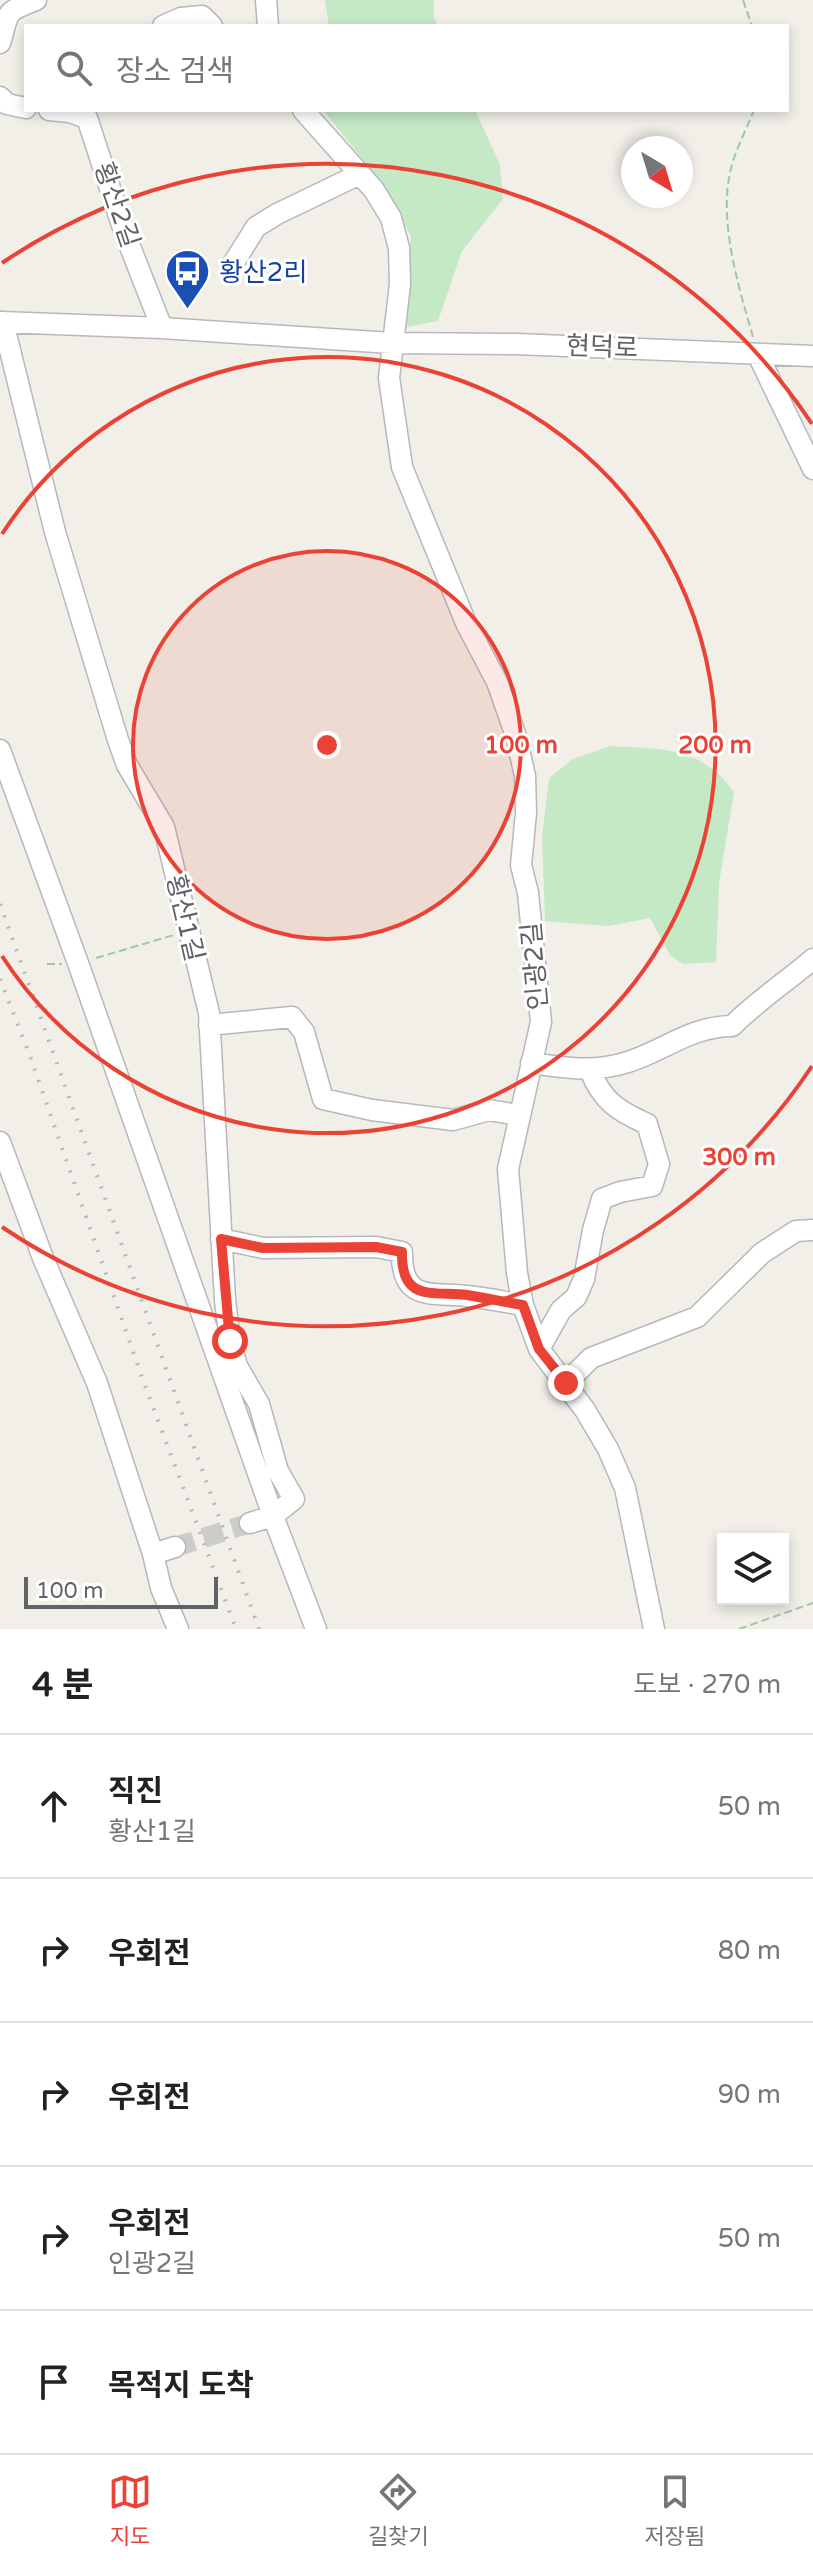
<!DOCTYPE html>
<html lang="ko">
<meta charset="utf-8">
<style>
:root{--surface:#fff;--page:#f2f2f2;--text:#222;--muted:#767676;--line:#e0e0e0;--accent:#ea4335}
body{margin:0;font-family:"Varela Round","Noto Sans KR",sans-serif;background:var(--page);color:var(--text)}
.controls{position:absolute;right:24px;bottom:24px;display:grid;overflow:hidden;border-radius:0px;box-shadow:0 4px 12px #0003}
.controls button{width:72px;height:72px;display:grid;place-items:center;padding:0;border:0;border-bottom:2px solid var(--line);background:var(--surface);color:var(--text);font:40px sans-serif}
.compass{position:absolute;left:621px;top:136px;width:72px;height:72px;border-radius:50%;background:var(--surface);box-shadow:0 4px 12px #0003;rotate:142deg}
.scale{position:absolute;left:24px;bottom:20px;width:194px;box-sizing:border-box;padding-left:8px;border:4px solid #5f6368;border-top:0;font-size:22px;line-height:28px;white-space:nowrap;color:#5f6368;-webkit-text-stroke:6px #fff;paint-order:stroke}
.stop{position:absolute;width:24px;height:24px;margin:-18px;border:6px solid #ea4335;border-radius:50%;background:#fff}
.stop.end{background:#ea4335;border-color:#fff;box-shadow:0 2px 8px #0008}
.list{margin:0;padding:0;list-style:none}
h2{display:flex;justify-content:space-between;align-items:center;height:104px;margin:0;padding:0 32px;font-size:34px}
h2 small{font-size:26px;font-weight:400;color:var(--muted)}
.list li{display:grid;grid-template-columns:52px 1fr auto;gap:24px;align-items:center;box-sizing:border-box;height:144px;padding:0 32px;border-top:2px solid var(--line)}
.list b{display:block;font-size:30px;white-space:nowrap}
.list p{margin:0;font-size:26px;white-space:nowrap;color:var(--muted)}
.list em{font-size:26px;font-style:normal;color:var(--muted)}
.icon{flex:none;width:44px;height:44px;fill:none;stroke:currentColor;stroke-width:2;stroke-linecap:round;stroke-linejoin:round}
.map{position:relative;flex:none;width:813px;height:1629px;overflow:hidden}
.search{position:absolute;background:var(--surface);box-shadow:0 4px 12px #0003;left:24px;right:24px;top:24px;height:88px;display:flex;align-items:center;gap:20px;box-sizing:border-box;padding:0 28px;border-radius:0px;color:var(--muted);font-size:30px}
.sheet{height:824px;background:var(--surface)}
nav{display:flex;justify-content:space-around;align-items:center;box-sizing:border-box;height:112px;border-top:2px solid var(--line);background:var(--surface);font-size:22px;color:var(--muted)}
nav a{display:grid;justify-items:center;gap:4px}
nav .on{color:var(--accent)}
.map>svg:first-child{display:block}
.green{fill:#c5e8c5}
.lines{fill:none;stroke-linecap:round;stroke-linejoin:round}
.minor-tunnel{stroke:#ccccc8;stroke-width:20;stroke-dasharray:20 10;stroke-linecap:butt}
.minor-casing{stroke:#b5b8bc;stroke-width:23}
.path{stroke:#9cc7a9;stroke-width:2;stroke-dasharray:8 4;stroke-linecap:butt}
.minor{stroke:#fff;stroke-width:20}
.rail{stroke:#b6b7b8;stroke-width:4;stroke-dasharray:2 10;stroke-linecap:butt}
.route{stroke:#ea4335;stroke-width:10}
.ring{fill:none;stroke:#ea4335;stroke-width:4}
.labels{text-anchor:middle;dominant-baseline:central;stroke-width:6;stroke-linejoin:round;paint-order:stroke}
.street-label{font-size:26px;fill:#5f6368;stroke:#fff}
.transit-label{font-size:26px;fill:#164399;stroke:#fff;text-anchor:start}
.centre{fill:#ea4335;stroke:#fff;stroke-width:4}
.ring-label{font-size:24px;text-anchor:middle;font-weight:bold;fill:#ea4335;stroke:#fff;stroke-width:6;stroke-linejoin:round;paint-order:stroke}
</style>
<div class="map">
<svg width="813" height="1629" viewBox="0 0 813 1629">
<rect width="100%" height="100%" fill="#f1efe8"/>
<path class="green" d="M325 0H434V18L438 26H329Z
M323 110H475L500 165 503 199 462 251 438 321 401 328 411 236 377 177Z
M610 746C661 749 701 746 734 792L719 883 716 962 683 964 670 955 650 918 609 926 545 921 542 837 549 778 573 759Z"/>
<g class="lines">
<path class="minor-tunnel" d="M175 1547 250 1523"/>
<defs>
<path id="minor" d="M266 0 268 26
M163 26 181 18 202 16 212 26
M0 43C10 12 2 13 36 0
M0 97 7 104 26 108
M49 110 70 112 87 118 125 234 162 328
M303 110 374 190 391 218 399 248 400 284 389 378 402 467 466 623 497 682 516 736 525 776 526 813 521 865 528 893 541 1022 508 1169 517 1273 523 1305 539 1349 585 1410 608 1449 625 1488 654 1629
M231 267 256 227 277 214 360 174
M0 322 162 328 391 343 516 344 813 356
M3 322 55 532 118 740 127 765 164 827 209 1013 225 1300 230 1341 237 1366 259 1404 278 1471 294 1499 273 1516 250 1523
M758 355 813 469
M0 750 78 963 273 1516 316 1629
M209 1025 292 1017 304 1032 323 1099 372 1110 453 1120 489 1110 518 1115
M531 1063C567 1068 593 1073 628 1062 665 1050 692 1026 732 1026 757 1001 786 982 813 959
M0 1142 43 1258 97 1383 153 1554
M221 1239 263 1248 376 1247 402 1252C401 1302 431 1292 467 1296 486 1298 505 1302 523 1305
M539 1349 561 1310 576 1297 584 1279 593 1230 602 1199 620 1192 652 1186 659 1164 647 1124C618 1111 602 1101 590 1070
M566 1383 591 1358 697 1317 762 1253 796 1231 813 1230
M175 1547 153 1554 161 1588 178 1629"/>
</defs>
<use href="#minor" class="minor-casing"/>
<path class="path" d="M743 0 752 26
M753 337C739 288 719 224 730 173 734 152 746 131 754 110
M96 958 174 935
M47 964H62
M739 1629 813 1603"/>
<use href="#minor" class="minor"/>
<path class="rail" d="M0 904 259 1629
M0 979 29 1053 144 1383 236 1629"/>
</g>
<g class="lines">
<path class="route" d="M230 1341 221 1239 263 1248 376 1247 402 1252C401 1302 431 1291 467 1295 486 1298 505 1302 523 1305L539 1349 566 1383"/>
</g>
<circle cx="327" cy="745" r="194" fill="#ea4335" fill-opacity=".12"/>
<g class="ring">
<circle cx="327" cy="745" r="194"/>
<path d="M2 534A388 388 0 1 1 2 956"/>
<path d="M812 1066A582 582 0 0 1 2 1227M2 263A582 582 0 0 1 812 424"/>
</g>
<defs>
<symbol id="bus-pin" viewBox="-11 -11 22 30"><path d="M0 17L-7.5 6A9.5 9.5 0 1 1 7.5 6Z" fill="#1a4fb4" stroke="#fff"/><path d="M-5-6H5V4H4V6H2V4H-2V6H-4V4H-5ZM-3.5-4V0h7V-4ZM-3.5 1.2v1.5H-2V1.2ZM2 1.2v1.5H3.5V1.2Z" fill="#fff"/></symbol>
</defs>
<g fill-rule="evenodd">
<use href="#bus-pin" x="162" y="246" width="51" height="69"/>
</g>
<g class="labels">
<g class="street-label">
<text transform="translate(117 205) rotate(71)">황산2길</text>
<text transform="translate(602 347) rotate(2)">현덕로</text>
<text transform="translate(185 918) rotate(77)">황산1길</text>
<text transform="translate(535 966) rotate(-95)">인광2길</text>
</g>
<g class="transit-label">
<text x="219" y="272">황산2리</text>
</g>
</g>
<circle cx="327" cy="745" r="12" class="centre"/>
<g class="ring-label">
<text x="521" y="753">100 m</text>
<text x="715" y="753">200 m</text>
<text x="739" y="1165">300 m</text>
</g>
</svg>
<div class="controls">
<button><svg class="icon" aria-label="layers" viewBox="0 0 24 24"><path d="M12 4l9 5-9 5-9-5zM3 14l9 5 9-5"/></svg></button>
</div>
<svg class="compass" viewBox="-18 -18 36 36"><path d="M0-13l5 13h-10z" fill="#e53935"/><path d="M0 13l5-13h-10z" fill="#767676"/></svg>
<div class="scale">100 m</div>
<div class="stop" style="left:230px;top:1341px"></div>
<div class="stop end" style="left:566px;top:1383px"></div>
<div class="search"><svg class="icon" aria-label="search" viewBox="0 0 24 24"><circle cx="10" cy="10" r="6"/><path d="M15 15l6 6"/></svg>장소 검색</div>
</div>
<section class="sheet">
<h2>4 분<small>도보 · 270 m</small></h2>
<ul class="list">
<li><svg class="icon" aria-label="ahead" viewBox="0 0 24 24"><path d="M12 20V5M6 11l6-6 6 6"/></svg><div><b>직진</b><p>황산1길</p></div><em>50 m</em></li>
<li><svg class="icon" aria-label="right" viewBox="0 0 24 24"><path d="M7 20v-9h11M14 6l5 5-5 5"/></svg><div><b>우회전</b></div><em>80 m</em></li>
<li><svg class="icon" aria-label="right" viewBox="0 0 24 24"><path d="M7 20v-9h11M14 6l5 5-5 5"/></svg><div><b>우회전</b></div><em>90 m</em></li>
<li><svg class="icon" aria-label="right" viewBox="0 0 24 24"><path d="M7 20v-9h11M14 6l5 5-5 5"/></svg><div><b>우회전</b><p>인광2길</p></div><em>50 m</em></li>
<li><svg class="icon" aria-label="arrive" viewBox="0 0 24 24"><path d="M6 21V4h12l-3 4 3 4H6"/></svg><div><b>목적지 도착</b></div></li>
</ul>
</section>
<nav>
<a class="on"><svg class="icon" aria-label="map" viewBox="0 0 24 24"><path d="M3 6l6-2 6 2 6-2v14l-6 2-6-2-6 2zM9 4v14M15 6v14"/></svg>지도</a>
<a><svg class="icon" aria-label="directions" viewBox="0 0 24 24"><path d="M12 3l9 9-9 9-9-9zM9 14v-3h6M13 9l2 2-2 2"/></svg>길찾기</a>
<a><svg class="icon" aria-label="saved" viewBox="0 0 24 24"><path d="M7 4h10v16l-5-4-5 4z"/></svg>저장됨</a>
</nav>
